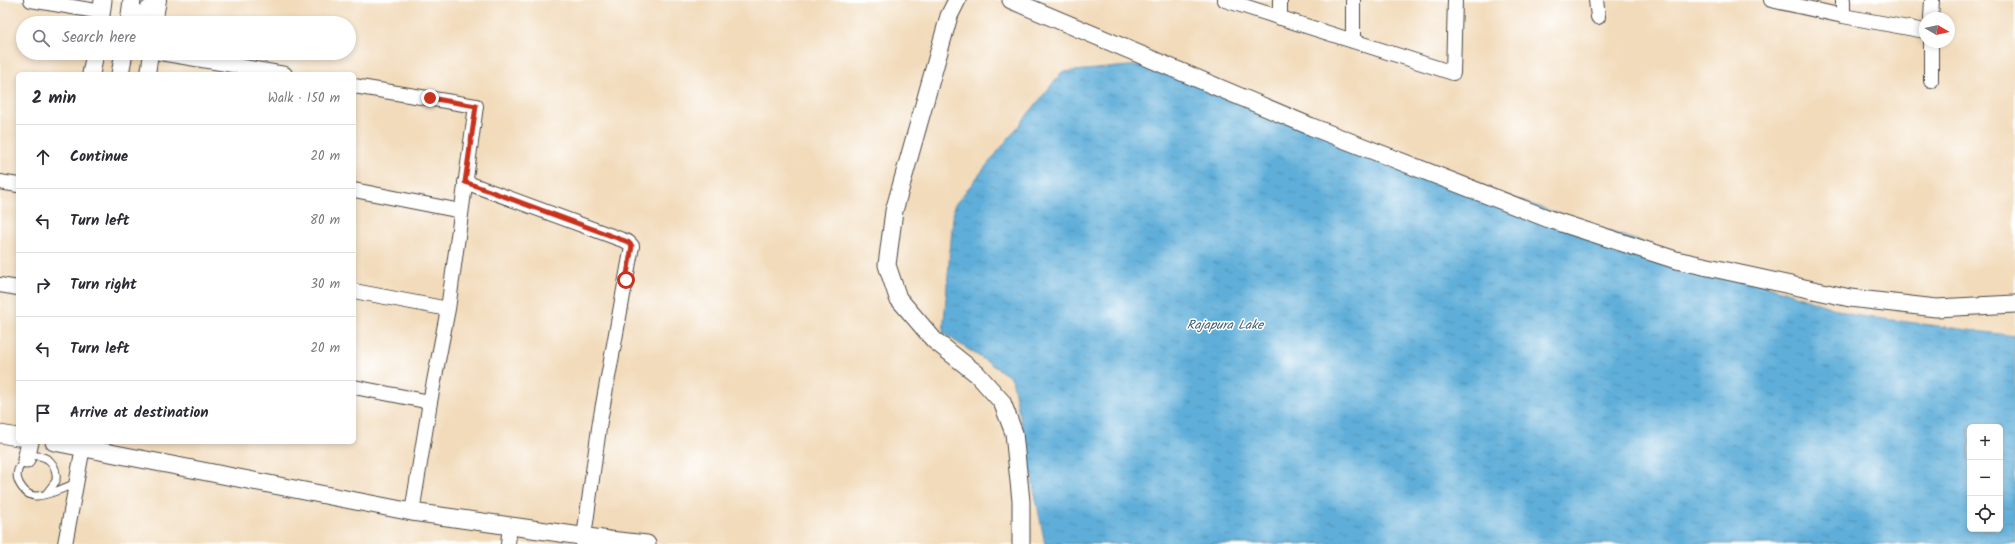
<!DOCTYPE html>
<meta charset="utf-8">
<style>
:root{--surface:#fff;--page:#f7f7f7;--text:#2b2b33;--muted:#7c7c81;--line:#e1e1e2}
body{margin:0;font-family:Kalam,sans-serif;background:var(--page);color:var(--text)}
.controls{position:absolute;right:12px;bottom:12px;display:grid;overflow:hidden;border-radius:6px;box-shadow:0 2px 6px #0003}
.controls button{width:36px;height:36px;display:grid;place-items:center;padding:0;border:0;border-bottom:1px solid var(--line);background:var(--surface);color:var(--text);font:20px sans-serif}
.compass{position:absolute;left:1919px;top:12px;width:36px;height:36px;border-radius:50%;background:var(--surface);box-shadow:0 2px 6px #0003;rotate:99deg}
.stop{position:absolute;width:12px;height:12px;margin:-9px;border:3px solid #c8321e;border-radius:50%;background:#fff}
.stop.end{background:#c8321e;border-color:#fff;box-shadow:0 1px 4px #0008}
.list{margin:0;padding:0;list-style:none}
h2{display:flex;justify-content:space-between;align-items:center;height:52px;margin:0;padding:0 16px;font-size:17px}
h2 small{font-size:13px;font-weight:400;color:var(--muted)}
.list li{display:grid;grid-template-columns:26px 1fr auto;gap:12px;align-items:center;box-sizing:border-box;height:64px;padding:0 16px;border-top:1px solid var(--line)}
.list b{display:block;font-size:15px;white-space:nowrap}
.list em{font-size:13px;font-style:normal;color:var(--muted)}
.icon{flex:none;width:22px;height:22px;fill:none;stroke:currentColor;stroke-width:2;stroke-linecap:round;stroke-linejoin:round}
.map{position:relative;flex:none;width:2015px;height:544px;overflow:hidden}
.search{position:absolute;background:var(--surface);box-shadow:0 2px 6px #0003;left:16px;top:16px;width:340px;height:44px;display:flex;align-items:center;gap:10px;box-sizing:border-box;padding:0 14px;border-radius:22px;color:var(--muted);font-size:15px}
.panel{position:absolute;background:var(--surface);box-shadow:0 2px 6px #0003;left:16px;top:72px;width:340px;height:372px;border-radius:6px}
.map>svg:first-child{display:block}
.water{fill:url(#water-ripples);stroke:#456c82;fill-rule:evenodd}
.lines{fill:none;stroke-linecap:round;stroke-linejoin:round}
.service-casing{stroke:#494541;stroke-width:9}
.minor-casing{stroke:#494541;stroke-width:16}
.tertiary-casing{stroke:#494541;stroke-width:19}
.service{stroke:#fff;stroke-width:7}
.minor{stroke:#fff;stroke-width:14}
.tertiary{stroke:#fff;stroke-width:17}
.route{stroke:#c8321e;stroke-width:5}
.labels{text-anchor:middle;dominant-baseline:central;stroke-width:3;stroke-linejoin:round;paint-order:stroke}
.water-label{font-size:13px;font-style:italic;fill:#405f71;stroke:#fff}
</style>
<div class="map">
<svg width="2015" height="544" viewBox="0 0 2015 544">
<defs>
<pattern id="water-ripples" width="26" height="14" patternUnits="userSpaceOnUse"><rect width="26" height="14" fill="#5faed9"/><path d="M2 4q2-2 4 0t4 0M15 11q2-2 4 0t4 0" fill="none" stroke="#4f8eb0"/></pattern>
</defs>
<rect width="100%" height="100%" fill="#fff"/>
<filter id="ink" filterUnits="userSpaceOnUse"><feTurbulence type="fractalNoise" baseFrequency=".025" numOctaves="2"/><feDisplacementMap in="SourceGraphic" scale="8" xChannelSelector="R" yChannelSelector="G"/><feConvolveMatrix kernelMatrix="1 2 1 2 8 2 1 2 1" color-interpolation-filters="sRGB"/></filter>
<filter id="wash" filterUnits="userSpaceOnUse"><feTurbulence type="fractalNoise" baseFrequency=".012" numOctaves="4" result="noise"/><feDisplacementMap in="SourceGraphic" scale="16" xChannelSelector="R" yChannelSelector="G"/><feGaussianBlur stdDeviation="0.9" result="paint"/><feColorMatrix in="noise" values="0 0 0 0 0 0 0 0 0 0 0 0 0 0 0 0 0 1.4 0 .05"/><feComposite in="paint" operator="in"/></filter>
<g filter="url(#wash)">
<rect width="100%" height="100%" fill="#f2dbbb"/>
<path class="water" d="M1173 62 1370 149 1853 315 2015 336V544H1045L1012 378 943 333 954 206 1062 72ZM1970 427H2000V529H1970Z"/>
</g>
<g filter="url(#ink)">
<g class="lines">
<defs>
<path id="service" d="M46 494 56 481C58 464 47 454 31 456 26 460 20 464 18 470 14 481 26 497 37 496 50 495 64 488 76 483"/>
<path id="minor" d="M31 0 102 12
M1225 0 1453 73 1455 0
M1353 0V41
M1596 0 1598 17
M1771 0 1843 16 1925 31
M1843 0V16
M1280 18V0
M1931 18 1932 0
M130 23 158 0
M155 23 159 0
M1931 42V81
M160 53 285 74
M148 74 151 53
M354 86 476 106 448 309 430 402 412 512
M0 182 18 185
M465 182 628 242 632 246 600 421 583 544
M354 190 461 211
M0 285 18 288
M354 291 448 309
M354 387 430 402
M65 544 83 447
M508 544 510 525"/>
<path id="tertiary" d="M957 0 949 16 894 211 887 265 898 298 934 340 977 374 1002 402 1014 433 1021 501V544
M1011 0 1312 127 1549 219 1676 260 1850 298 1936 308 2015 304
M100 23 103 0
M129 23 132 0
M91 74 95 53
M120 74 124 53
M0 434 18 437
M54 442 412 512 609 540 647 544
M26 460 30 442"/>
</defs>
<use href="#service" class="service-casing"/>
<use href="#minor" class="minor-casing"/>
<use href="#tertiary" class="tertiary-casing"/>
<use href="#service" class="service"/>
<use href="#minor" class="minor"/>
<use href="#tertiary" class="tertiary"/>
</g>
</g>
<g class="lines" filter="url(#ink)">
<path class="route" d="M430 98 476 106 465 182 628 242 632 246 626 280"/>
</g>
<g class="labels">
<g class="water-label">
<text x="1225" y="325">Rajapura Lake</text>
</g>
</g>
</svg>
<div class="controls">
<button>+</button>
<button>−</button>
<button><svg class="icon" aria-label="locate" viewBox="0 0 24 24"><circle cx="12" cy="12" r="6"/><path d="M12 2v4M12 18v4M2 12h4M18 12h4"/></svg></button>
</div>
<svg class="compass" viewBox="-18 -18 36 36"><path d="M0-13l5 13h-10z" fill="#e53935"/><path d="M0 13l5-13h-10z" fill="#7c7c81"/></svg>
<div class="stop" style="left:626px;top:280px"></div>
<div class="stop end" style="left:430px;top:98px"></div>
<div class="search"><svg class="icon" aria-label="search" viewBox="0 0 24 24"><circle cx="10" cy="10" r="6"/><path d="M15 15l6 6"/></svg>Search here</div>
<section class="panel">
<h2>2 min<small>Walk · 150 m</small></h2>
<ul class="list">
<li><svg class="icon" aria-label="ahead" viewBox="0 0 24 24"><path d="M12 20V5M6 11l6-6 6 6"/></svg><div><b>Continue</b></div><em>20 m</em></li>
<li><svg class="icon" aria-label="left" viewBox="0 0 24 24"><path d="M17 20v-9H6M10 6l-5 5 5 5"/></svg><div><b>Turn left</b></div><em>80 m</em></li>
<li><svg class="icon" aria-label="right" viewBox="0 0 24 24"><path d="M7 20v-9h11M14 6l5 5-5 5"/></svg><div><b>Turn right</b></div><em>30 m</em></li>
<li><svg class="icon" aria-label="left" viewBox="0 0 24 24"><path d="M17 20v-9H6M10 6l-5 5 5 5"/></svg><div><b>Turn left</b></div><em>20 m</em></li>
<li><svg class="icon" aria-label="arrive" viewBox="0 0 24 24"><path d="M6 21V4h12l-3 4 3 4H6"/></svg><div><b>Arrive at destination</b></div></li>
</ul>
</section>
</div>
